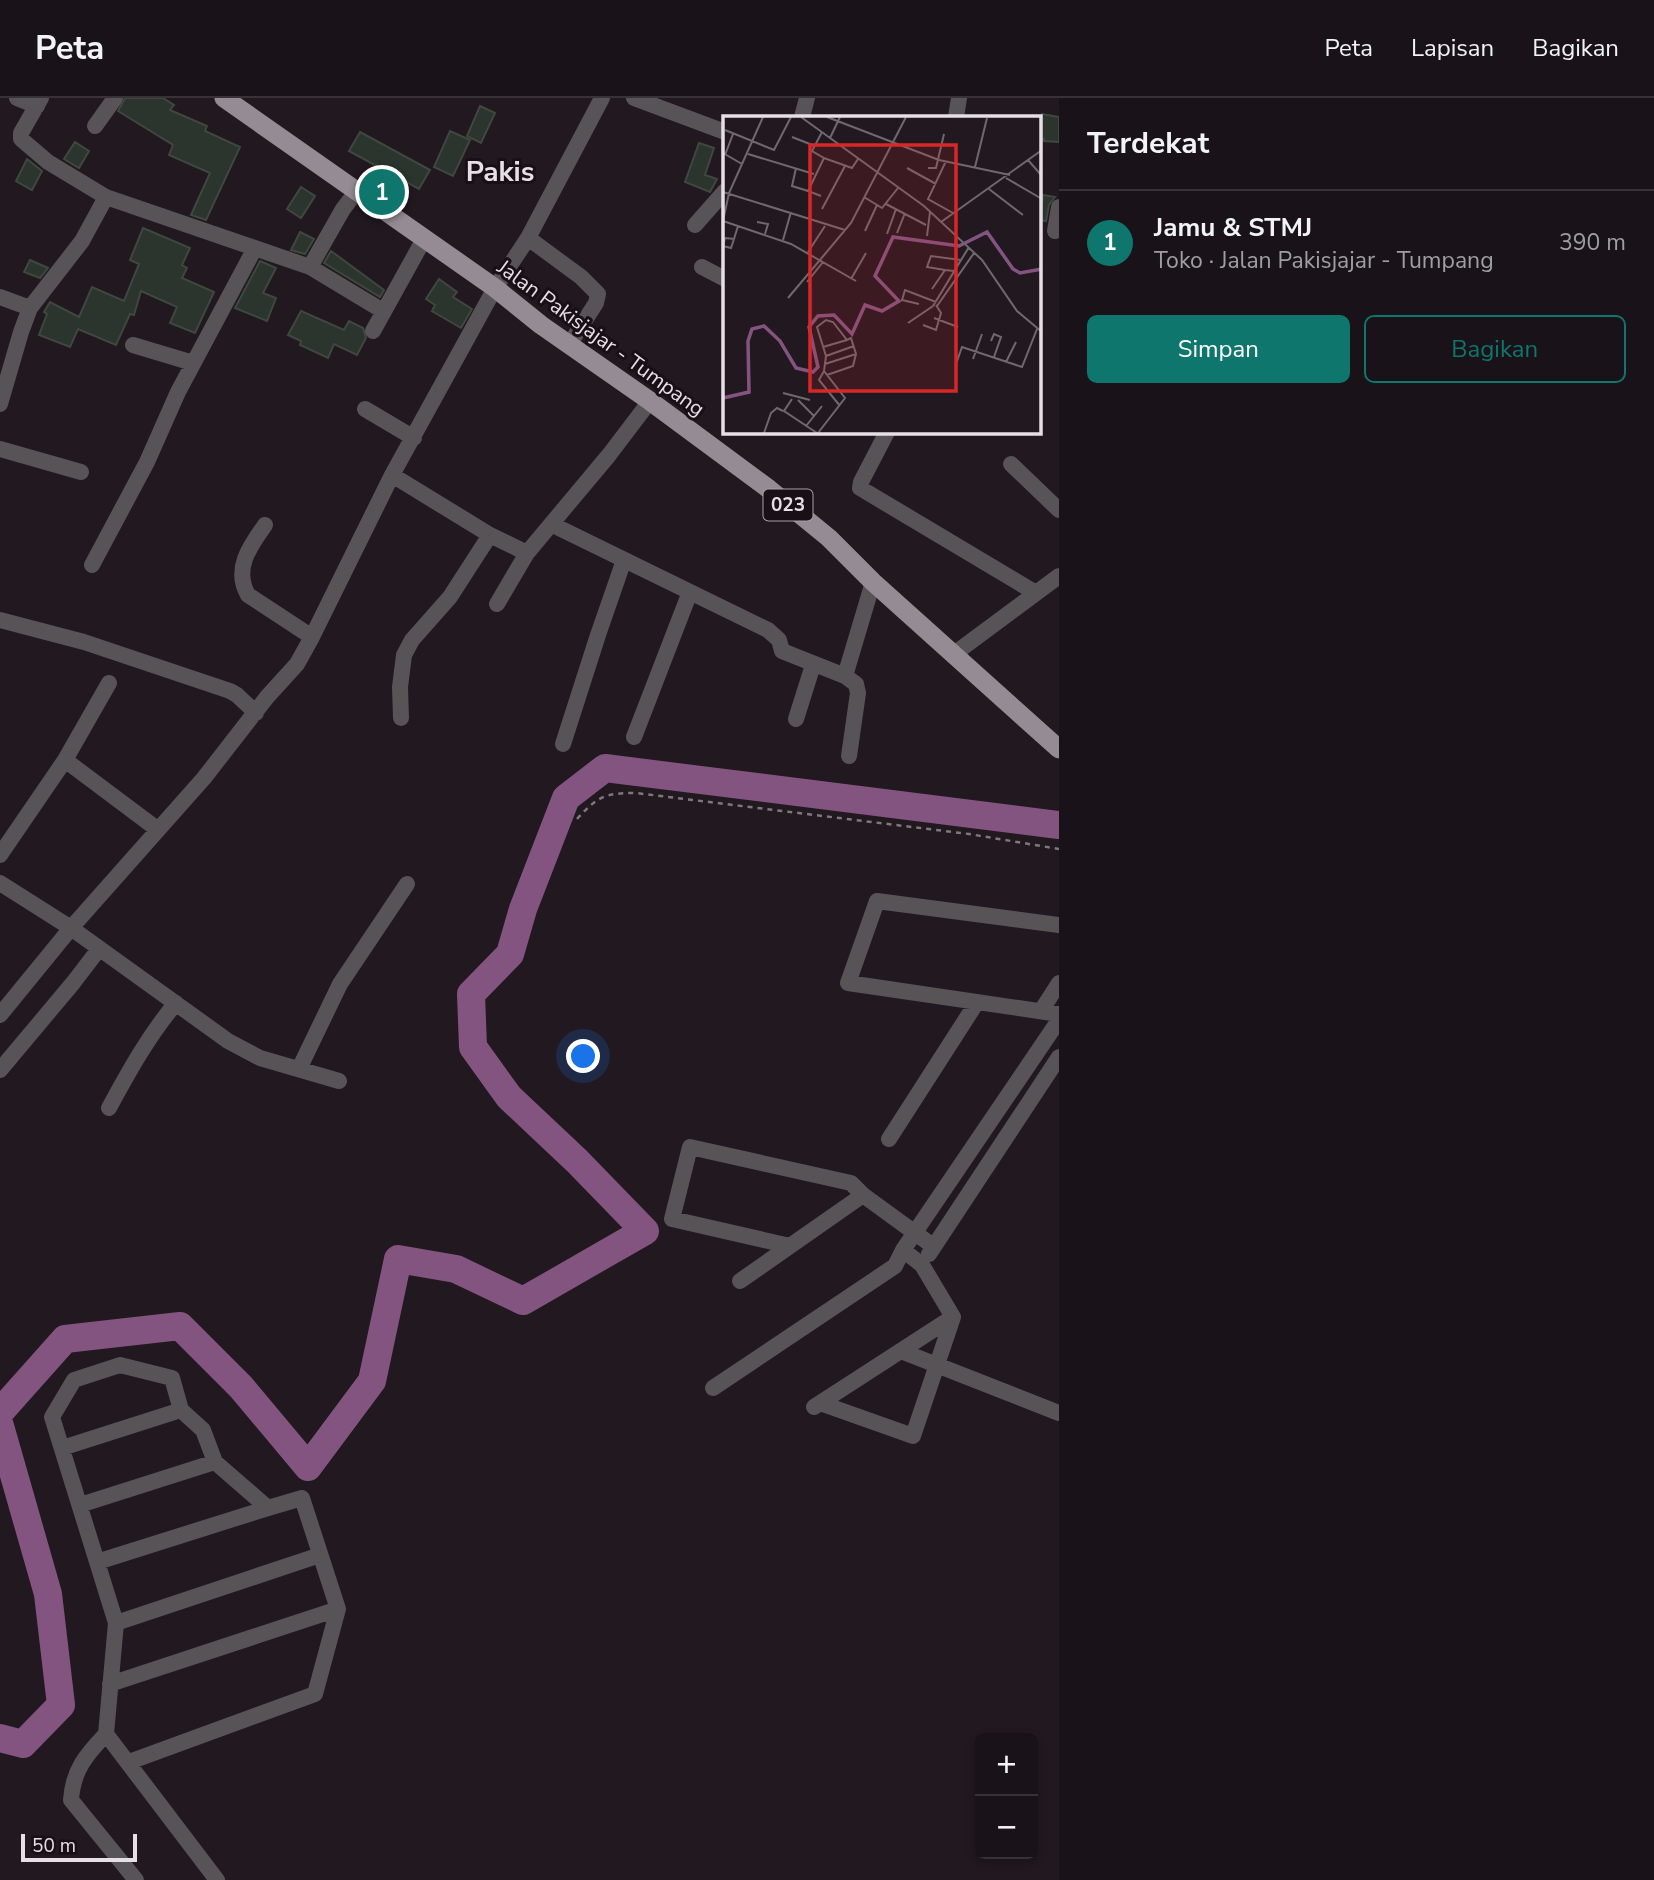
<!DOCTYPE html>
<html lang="id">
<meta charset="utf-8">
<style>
:root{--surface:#191218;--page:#221b21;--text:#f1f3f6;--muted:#9f9ea2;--line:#373237;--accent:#0f766e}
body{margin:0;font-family:"Nunito Sans",sans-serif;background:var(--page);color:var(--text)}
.controls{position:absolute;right:21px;bottom:21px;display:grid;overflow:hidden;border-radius:10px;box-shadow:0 4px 10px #0003}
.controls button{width:63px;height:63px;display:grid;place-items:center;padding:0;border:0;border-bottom:2px solid var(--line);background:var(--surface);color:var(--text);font:35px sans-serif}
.scale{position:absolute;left:21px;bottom:18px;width:116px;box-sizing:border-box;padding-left:7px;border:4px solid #e6dfe5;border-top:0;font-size:19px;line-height:24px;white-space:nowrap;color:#e6dfe5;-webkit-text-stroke:5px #180f17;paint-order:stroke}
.you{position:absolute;left:584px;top:959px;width:24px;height:24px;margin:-18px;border:5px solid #fff;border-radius:50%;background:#1a73e8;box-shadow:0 0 0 10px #1a73e833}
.badge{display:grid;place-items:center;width:46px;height:46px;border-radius:50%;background:var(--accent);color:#fff;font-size:23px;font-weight:700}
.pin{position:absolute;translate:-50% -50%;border:4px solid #fff;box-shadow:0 2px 7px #0006}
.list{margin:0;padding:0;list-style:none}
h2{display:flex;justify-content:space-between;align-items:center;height:91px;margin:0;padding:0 28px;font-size:30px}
h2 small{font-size:23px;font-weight:400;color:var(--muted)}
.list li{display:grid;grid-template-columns:46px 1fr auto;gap:21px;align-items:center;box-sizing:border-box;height:105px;padding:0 28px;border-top:2px solid var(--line)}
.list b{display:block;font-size:26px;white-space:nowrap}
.list p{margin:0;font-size:23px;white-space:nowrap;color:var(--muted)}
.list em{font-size:23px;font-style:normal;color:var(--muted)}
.actions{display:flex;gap:14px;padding:21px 28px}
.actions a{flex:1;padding:16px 0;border:2px solid var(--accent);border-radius:10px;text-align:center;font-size:24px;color:var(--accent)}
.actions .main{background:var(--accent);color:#fff}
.map{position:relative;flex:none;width:1059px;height:1782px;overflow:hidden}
header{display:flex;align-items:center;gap:42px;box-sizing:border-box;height:98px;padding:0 35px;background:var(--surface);border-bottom:2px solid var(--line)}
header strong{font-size:33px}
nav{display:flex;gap:38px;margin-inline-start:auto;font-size:24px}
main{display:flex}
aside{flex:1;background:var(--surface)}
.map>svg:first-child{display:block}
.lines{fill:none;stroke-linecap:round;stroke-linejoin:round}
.river{stroke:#845480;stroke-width:28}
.building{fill:#2b352d;stroke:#3e483f;stroke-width:2}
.path{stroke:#7f777e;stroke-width:2.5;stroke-dasharray:5 5;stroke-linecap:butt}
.minor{stroke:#585357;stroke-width:16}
.major{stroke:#958b94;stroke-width:19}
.labels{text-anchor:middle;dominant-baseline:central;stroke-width:6;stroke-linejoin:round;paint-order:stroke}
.shield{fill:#180f17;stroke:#a8a1a7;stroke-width:2}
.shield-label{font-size:19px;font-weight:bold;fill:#e6dfe5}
.street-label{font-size:21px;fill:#e6dfe5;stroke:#180f17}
.district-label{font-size:28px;font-weight:bold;fill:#e6dfe5;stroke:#180f17}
.inset-river{fill:none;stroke:#845480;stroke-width:3.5}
.inset-road{fill:none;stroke:#70686f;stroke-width:2}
.view{fill:#d62828;fill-opacity:0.15;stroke:#d62828;stroke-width:3.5}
.inset-edge{fill:none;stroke:#e6dfe5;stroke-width:3.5}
</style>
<header>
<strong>Peta</strong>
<nav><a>Peta</a><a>Lapisan</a><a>Bagikan</a></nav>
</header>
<main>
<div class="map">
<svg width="1059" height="1782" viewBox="0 0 1059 1782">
<rect width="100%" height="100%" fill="#211820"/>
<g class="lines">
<path class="river" d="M0 1314 65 1241 180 1228 241 1289 308 1369 372 1283 398 1161 456 1171 523 1203 645 1133 577 1063 509 999 473 949 471 896 510 856 523 811 566 700 605 670 1059 727
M0 1328 48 1496 61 1607 23 1646 0 1640"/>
</g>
<path class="building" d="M125 0H163L174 7 170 12 207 28 205 33 240 49 206 122 191 117 210 75 169 57 173 47 118 13Z
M480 8 495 15 481 45 467 38Z
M1042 16 1059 19V44L1044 43V41L1040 40Z
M450 33 470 42 453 78 434 69Z
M360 34 430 72 419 91 349 53Z
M75 44 89 53 79 70 64 61Z
M699 45 714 50 705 77 717 81 710 94 685 84Z
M27 61 42 73 32 92 16 83Z
M301 89 315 98 301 120 287 111Z
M1043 97 1055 99 1049 107 1046 123 1040 122Z
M143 130 190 150 182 167 187 170 182 180 214 194 195 235 170 225 177 209 141 193 134 217 130 216 116 247 78 231 70 249 39 237 47 216 44 214 50 204 79 219 92 189 124 203 139 166 130 162Z
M300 134 314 141 305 156 291 152Z
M331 153 384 192 380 199 324 165Z
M30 162 48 170 40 180 24 174Z
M260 163 276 170 263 195 276 200 267 223 235 210Z
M439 181 457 194 453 199 472 211 461 230 432 213 435 207 426 201Z
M301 213 344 232 349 223 363 230 366 240 357 257 334 246 328 260 300 247 301 243 288 237Z"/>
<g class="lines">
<path class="path" d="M577 721C598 698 605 695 636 695L969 736 1059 751"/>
<path class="minor" d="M17 0 37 8
M41 0 21 35V41L48 64 106 99
M634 0 725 34
M802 19 807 0
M956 19 959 0
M95 28 115 0
M695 127 725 93
M1055 133 1059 109
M528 140 581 179 598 196 596 205 569 247
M310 169 383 213
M702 169 725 181
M0 199 30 210
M373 233 424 141
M133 247 193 265
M0 306 21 234 30 210 82 143 106 99 310 169 343 111 357 93
M365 311 414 340
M887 334 861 384 860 390 1036 495
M0 351 81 374
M1011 366 1059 412
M392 377 490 437 527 455 609 357 650 303
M551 426 768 532 779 542 782 553 845 578
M265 427C250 448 233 471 248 497L312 539
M92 467 147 364 178 294 255 150
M497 506 527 455
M0 522 84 544 230 593 237 597 256 615
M954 556 1059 478
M401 620 400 589 404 557 412 542 450 499 490 437
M796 621 813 567
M634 639 690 494
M563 646 598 537 624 462
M849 658 858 595 856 586 845 578 873 484
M65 662 157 731
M0 757 65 662 109 585
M0 785 71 830 228 943 260 960 339 983
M1059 827 877 803 848 885 1059 916
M1041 913 1059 885
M0 917 71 830 204 680 267 599 297 566 312 539 392 377 495 190 528 140 602 0
M299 971 340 886 407 786
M0 972 73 885 99 851
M109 1010C129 973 149 937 176 905
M889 1041 977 904
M790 1148 672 1121 690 1049 851 1085 863 1097 933 1148
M929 1156 1059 959
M740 1183 863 1097
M901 1253 1059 1315
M713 1290 895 1168 903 1152 1059 922
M820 1305 913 1338 953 1219 922 1167 903 1152
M814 1309 953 1219
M62 1350 181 1312
M80 1407 215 1364
M97 1464 268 1410
M116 1525 320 1457
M110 1586 338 1511
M106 1636C86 1657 73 1672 71 1702L136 1782
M129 1664 315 1596 338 1511 302 1400 268 1410 215 1364 203 1332 181 1312 172 1280 120 1267 74 1282 52 1319 116 1525 106 1636 217 1782"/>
<path class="major" d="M224 0 495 190 541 227 650 303 769 391 829 440 873 484 1059 651"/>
</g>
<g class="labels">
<rect class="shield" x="763.5" y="391.5" width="49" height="31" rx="5"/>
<g class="shield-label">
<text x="788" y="407">023</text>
</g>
<g class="street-label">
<text transform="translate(601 240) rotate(36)">Jalan Pakisjajar - Tumpang</text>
</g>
<g class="district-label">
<text x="500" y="74">Pakis</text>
</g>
</g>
<g transform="translate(723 18)">
<rect width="318" height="318" fill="#211820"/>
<path class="inset-river" d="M0 282 26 276 25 225 29 213 41 210 57 225 73 252 90 256 95 251 86 211 95 200 111 199 129 218 142 189 159 195 176 185 152 160 170 121 236 130 264 116 290 153 297 157 319 153"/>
<path class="inset-road" d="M78 1 201 90 259 144 294 195 319 216M104 1 216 44 287 59M2 14 51 34 68 1M99 16 89 35 101 42M69 21 92 30M107 22 117 1M0 37 19 48M25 38 91 58M2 39 10 18M305 44 319 60M223 45 205 83 230 97M252 51 264 2M73 52 69 70 85 75M184 52 213 68M205 52H213L221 18M283 62 319 83M266 73 300 99M0 76 122 114M98 80 85 75 101 42 129 52 135 43M141 81 159 92 175 72M163 88 203 109M99 93 122 50M0 105 68 128 133 165M0 105 6 77 40 1M34 106 45 108 42 118M218 106 319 34M142 115 154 89M174 117 182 97M164 118 173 93M204 120 207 96M2 122 0 130 8 132 11 123M2 122 11 123 15 110M60 124 68 96M85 136 102 110M231 155 238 144 208 140 204 151 222 154 231 155H233M128 163 143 137M84 166 100 146M209 173 222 154M65 182 128 107 183 1M196 188 179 184 182 174 213 186M214 190 251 137M211 202 235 211M185 207 210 190 246 131M200 209 213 214 218 197 213 189M268 225 271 218 278 221 271 241M100 231 124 224M103 240 131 230M250 243 259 218M283 246 293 226M102 248 133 238M233 248 239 231 299 251 314 213M101 255 96 264 117 290M60 277 87 284M69 283 61 295 94 317M75 284 91 300M83 310 99 290M41 317 48 297 54 292 60 295M95 317 122 282 101 255 103 240 94 211 103 204 110 206 124 224 128 222 133 238 130 250 104 259"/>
<path class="view" d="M87 29H233V275H87Z"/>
<rect width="318" height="318" class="inset-edge"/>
</g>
</svg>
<div class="controls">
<button>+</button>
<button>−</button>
</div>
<div class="scale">50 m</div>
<div class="you"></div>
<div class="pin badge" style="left:382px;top:94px">1</div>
</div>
<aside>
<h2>Terdekat<small></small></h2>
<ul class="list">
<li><span class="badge">1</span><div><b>Jamu &amp; STMJ</b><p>Toko · Jalan Pakisjajar - Tumpang</p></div><em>390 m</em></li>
</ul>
<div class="actions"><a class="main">Simpan</a><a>Bagikan</a></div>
</aside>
</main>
